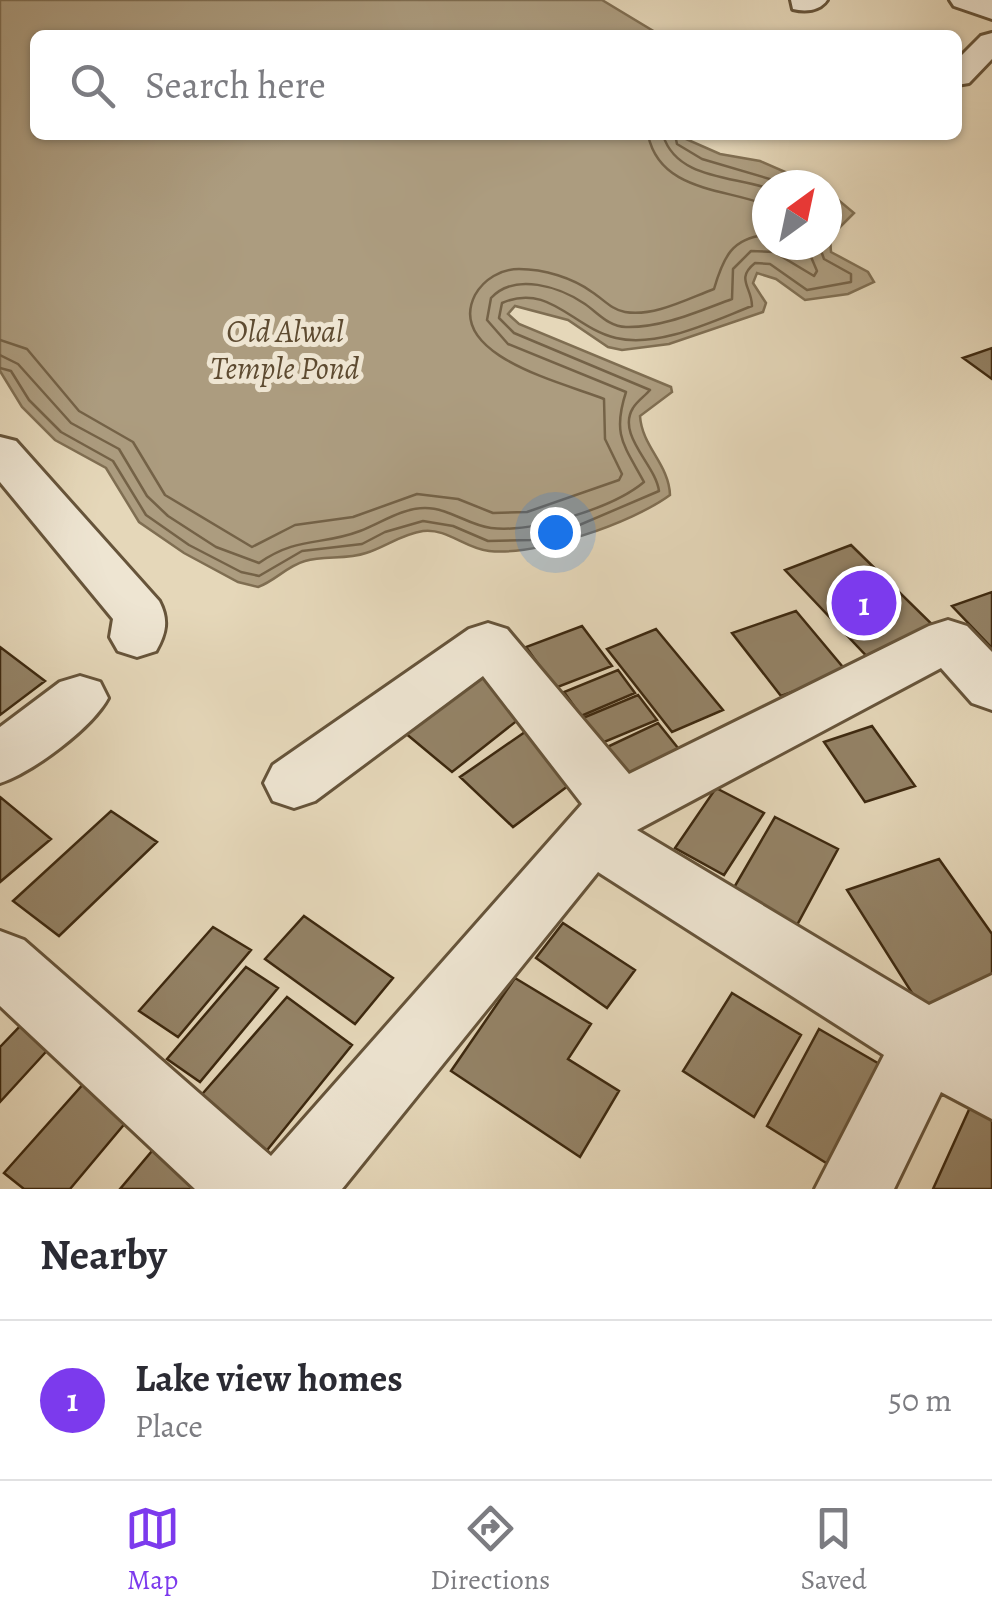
<!DOCTYPE html>
<style>
:root{--surface:#fff;--page:#f2f2f3;--text:#2b2b33;--muted:#7c7c81;--line:#e1e1e2;--accent:#7c3aed}
body{margin:0;font-family:Alegreya,serif;background:var(--page);color:var(--text)}
.compass{position:absolute;left:752px;top:170px;width:90px;height:90px;border-radius:50%;background:var(--surface);box-shadow:0 2px 8px #0004;rotate:33deg}
.you{position:absolute;left:555px;top:532px;width:35px;height:35px;margin:-25px;border:8px solid #fff;border-radius:50%;background:#1a73e8;box-shadow:0 0 0 15px #1a73e833}
.badge{display:grid;place-items:center;width:65px;height:65px;border-radius:50%;background:var(--accent);color:#fff;font-size:32px;font-weight:700}
.pin{position:absolute;translate:-50% -50%;border:5px solid #fff;box-shadow:0 2px 10px #0006}
.list{margin:0;padding:0;list-style:none}
h2{display:flex;justify-content:space-between;align-items:center;height:130px;margin:0;padding:0 40px;font-size:42px}
h2 small{font-size:32px;font-weight:400;color:var(--muted)}
.list li{display:grid;grid-template-columns:65px 1fr auto;gap:30px;align-items:center;box-sizing:border-box;height:160px;padding:0 40px;border-top:2px solid var(--line)}
.list b{display:block;font-size:38px;white-space:nowrap}
.list p{margin:0;font-size:32px;white-space:nowrap;color:var(--muted)}
.list em{font-size:32px;font-style:normal;color:var(--muted)}
.icon{flex:none;width:55px;height:55px;fill:none;stroke:currentColor;stroke-width:2;stroke-linecap:round;stroke-linejoin:round}
.map{position:relative;flex:none;width:992px;height:1189px;overflow:hidden}
.search{position:absolute;background:var(--surface);box-shadow:0 2px 8px #0004;left:30px;right:30px;top:30px;height:110px;display:flex;align-items:center;gap:25px;box-sizing:border-box;padding:0 35px;border-radius:15px;color:var(--muted);font-size:38px}
.sheet{height:290px;background:var(--surface)}
nav{display:flex;justify-content:space-around;align-items:center;box-sizing:border-box;height:140px;border-top:2px solid var(--line);background:var(--surface);font-size:28px;color:var(--muted)}
nav a{display:grid;justify-items:center;gap:5px}
nav .on{color:var(--accent)}
.map>svg:first-child{display:block}
.water{fill:#ac9c7f;stroke:#7f6e52;stroke-width:2.5}
.lines{fill:none;stroke-linecap:round;stroke-linejoin:round}
.shore{stroke:#746247;stroke-width:2.5}
.building{fill:#948367;stroke:#3c280f;stroke-width:2.5}
.minor-casing{stroke:#66543a;stroke-width:6}
.minor{fill:#eee5d2;fill-rule:evenodd}
.labels{text-anchor:middle;dominant-baseline:central;stroke-width:10;stroke-linejoin:round;paint-order:stroke}
.water-label{font-size:32px;font-style:italic;fill:#5e4b31;stroke:#eee5d2}
</style>
<div class="map">
<svg width="992" height="1189" viewBox="0 0 992 1189">
<rect width="100%" height="100%" fill="#e5d7b9"/>
<filter id="stains"><feTurbulence type="fractalNoise" baseFrequency=".002" numOctaves="4"/><feColorMatrix values="0 0 0 0 .2 0 0 0 0 .09 0 0 0 0 .02 0 0 0 .5 -.17"/></filter>
<radialGradient id="worn" r=".72"><stop offset=".6" stop-color="#630" stop-opacity="0"/><stop offset="1" stop-color="#630" stop-opacity=".3"/></radialGradient>
<path class="water" d="M0 0H602L660 35H35V135H677L720 154 760 161 815 185H767V245H827V191L830 193 854 213 830 237 831 252 868 272 874 282 848 294 805 300 776 279 757 273 753 283 766 303 763 312 669 344 622 350 608 347 568 320 515 306 508 314 519 324 671 387 672 392 640 416C642 447 669 464 670 495 632 523 536 556 489 551 466 549 447 528 423 531 402 534 385 547 366 553 346 560 324 555 305 561 287 566 275 581 258 587L238 582 184 553 139 522 106 468 55 440 22 407 0 371Z"/>
<g class="lines">
<path class="shore" d="M648 135C660 191 722 188 767 205
M663 135C676 178 730 176 767 188
M675 135 677 144 702 159 790 185
M0 340 27 349 79 411 133 442 165 495 252 547 295 525 353 517 417 494 458 499 493 513 527 512 619 480 622 474 605 439 604 399C568 384 444 356 475 295 484 279 501 269 519 269 544 269 573 278 592 292 603 299 612 310 625 312 654 317 687 299 714 289 723 258 732 237 767 235
M0 355 18 364 71 423 119 449 147 496 168 516 216 547 259 563C298 536 321 546 360 531 381 523 402 508 425 508 449 508 468 525 491 528 532 533 613 508 644 482 624 445 612 435 626 392L508 344 487 320 491 298C515 272 560 287 585 304 598 313 609 327 626 327 662 328 699 311 732 299L733 269 751 251 774 252 814 276 817 271 806 245
M0 368 11 371 29 400 61 432 113 461 146 515 189 545 241 572 259 576 302 551 362 544 385 532 423 521 453 526 488 541 531 540 563 532 659 491C656 465 616 435 633 408 637 401 645 396 650 390L514 333 499 318 502 303C549 282 573 328 616 338 659 348 713 321 752 306 752 287 735 279 755 263L770 264 807 290 851 282V274L824 259 819 245"/>
</g>
<path class="building" d="M992 348V379L963 358Z
M851 545 945 637 876 666 785 570Z
M992 592V648L952 606Z
M796 611 847 672 781 696 732 633Z
M582 626 612 666 555 688 526 647Z
M656 629 723 710 672 732 607 649Z
M0 647 45 681 0 715Z
M479 666 533 708 452 772 398 727Z
M618 670 635 693 581 716 564 692Z
M638 695 657 720 597 745 578 720Z
M658 723 682 753 628 778 605 748Z
M535 725 588 771 513 827 460 777Z
M872 726 915 786 865 802 824 742Z
M716 788 764 813 724 875 675 848Z
M0 797 51 839 0 882Z
M111 811 157 842 59 936 13 901Z
M775 817 838 849 797 925 732 891Z
M939 859 992 934V987L924 1012 847 890Z
M304 916 393 978 355 1024 265 959Z
M563 923 635 970 607 1008 536 958Z
M213 927 251 950 178 1037 139 1011Z
M246 967 278 988 200 1082 167 1059Z
M515 978 591 1024 568 1059 619 1091 580 1157 451 1071Z
M732 993 801 1035 754 1117 683 1071Z
M287 997 352 1045 264 1154 197 1100Z
M25 1021 54 1043 0 1102V1047Z
M819 1029 888 1069 839 1171 767 1126Z
M86 1081 132 1115 70 1189H24L4 1173Z
M972 1103 992 1115V1189H933Z
M157 1145 211 1189H120Z"/>
<g class="lines">
<defs>
<path id="minor" d="M791 0H827C820 11 805 12 793 9Z
M950 0H992V19L954 6Z
M992 33V59L969 83 957 85V60L981 36Z
M0 437 16 441 159 601C169 620 166 633 156 651L137 657 118 651 110 637 113 619 0 482Z
M948 620 967 626 992 652V710L972 703 941 668 637 830 929 1005 992 975V1119L941 1092 894 1189H815L884 1055 598 872 342 1189H195L0 1006V931L24 940 271 1156 582 804 483 676 315 801 294 808 273 801 264 783 273 765 469 629 488 623 507 629 629 774 929 626Z
M80 676 100 682 108 698C92 728 33 772 0 783V727L60 682Z"/>
</defs>
<use href="#minor" class="minor-casing"/>
<use href="#minor" class="minor"/>
</g>
<g class="labels">
<g class="water-label">
<text x="285" y="331">Old Alwal<tspan x="285" dy="37">Temple Pond</tspan></text>
</g>
</g>
<rect width="100%" height="100%" filter="url(#stains)"/>
<rect width="100%" height="100%" fill="url(#worn)"/>
</svg>
<svg class="compass" viewBox="-18 -18 36 36"><path d="M0-13l5 13h-10z" fill="#e53935"/><path d="M0 13l5-13h-10z" fill="#7c7c81"/></svg>
<div class="you"></div>
<div class="pin badge" style="left:864px;top:603px">1</div>
<div class="search"><svg class="icon" aria-label="search" viewBox="0 0 24 24"><circle cx="10" cy="10" r="6"/><path d="M15 15l6 6"/></svg>Search here</div>
</div>
<section class="sheet">
<h2>Nearby<small></small></h2>
<ul class="list">
<li><span class="badge">1</span><div><b>Lake view homes</b><p>Place</p></div><em>50 m</em></li>
</ul>
</section>
<nav>
<a class="on"><svg class="icon" aria-label="map" viewBox="0 0 24 24"><path d="M3 6l6-2 6 2 6-2v14l-6 2-6-2-6 2zM9 4v14M15 6v14"/></svg>Map</a>
<a><svg class="icon" aria-label="directions" viewBox="0 0 24 24"><path d="M12 3l9 9-9 9-9-9zM9 14v-3h6M13 9l2 2-2 2"/></svg>Directions</a>
<a><svg class="icon" aria-label="saved" viewBox="0 0 24 24"><path d="M7 4h10v16l-5-4-5 4z"/></svg>Saved</a>
</nav>
